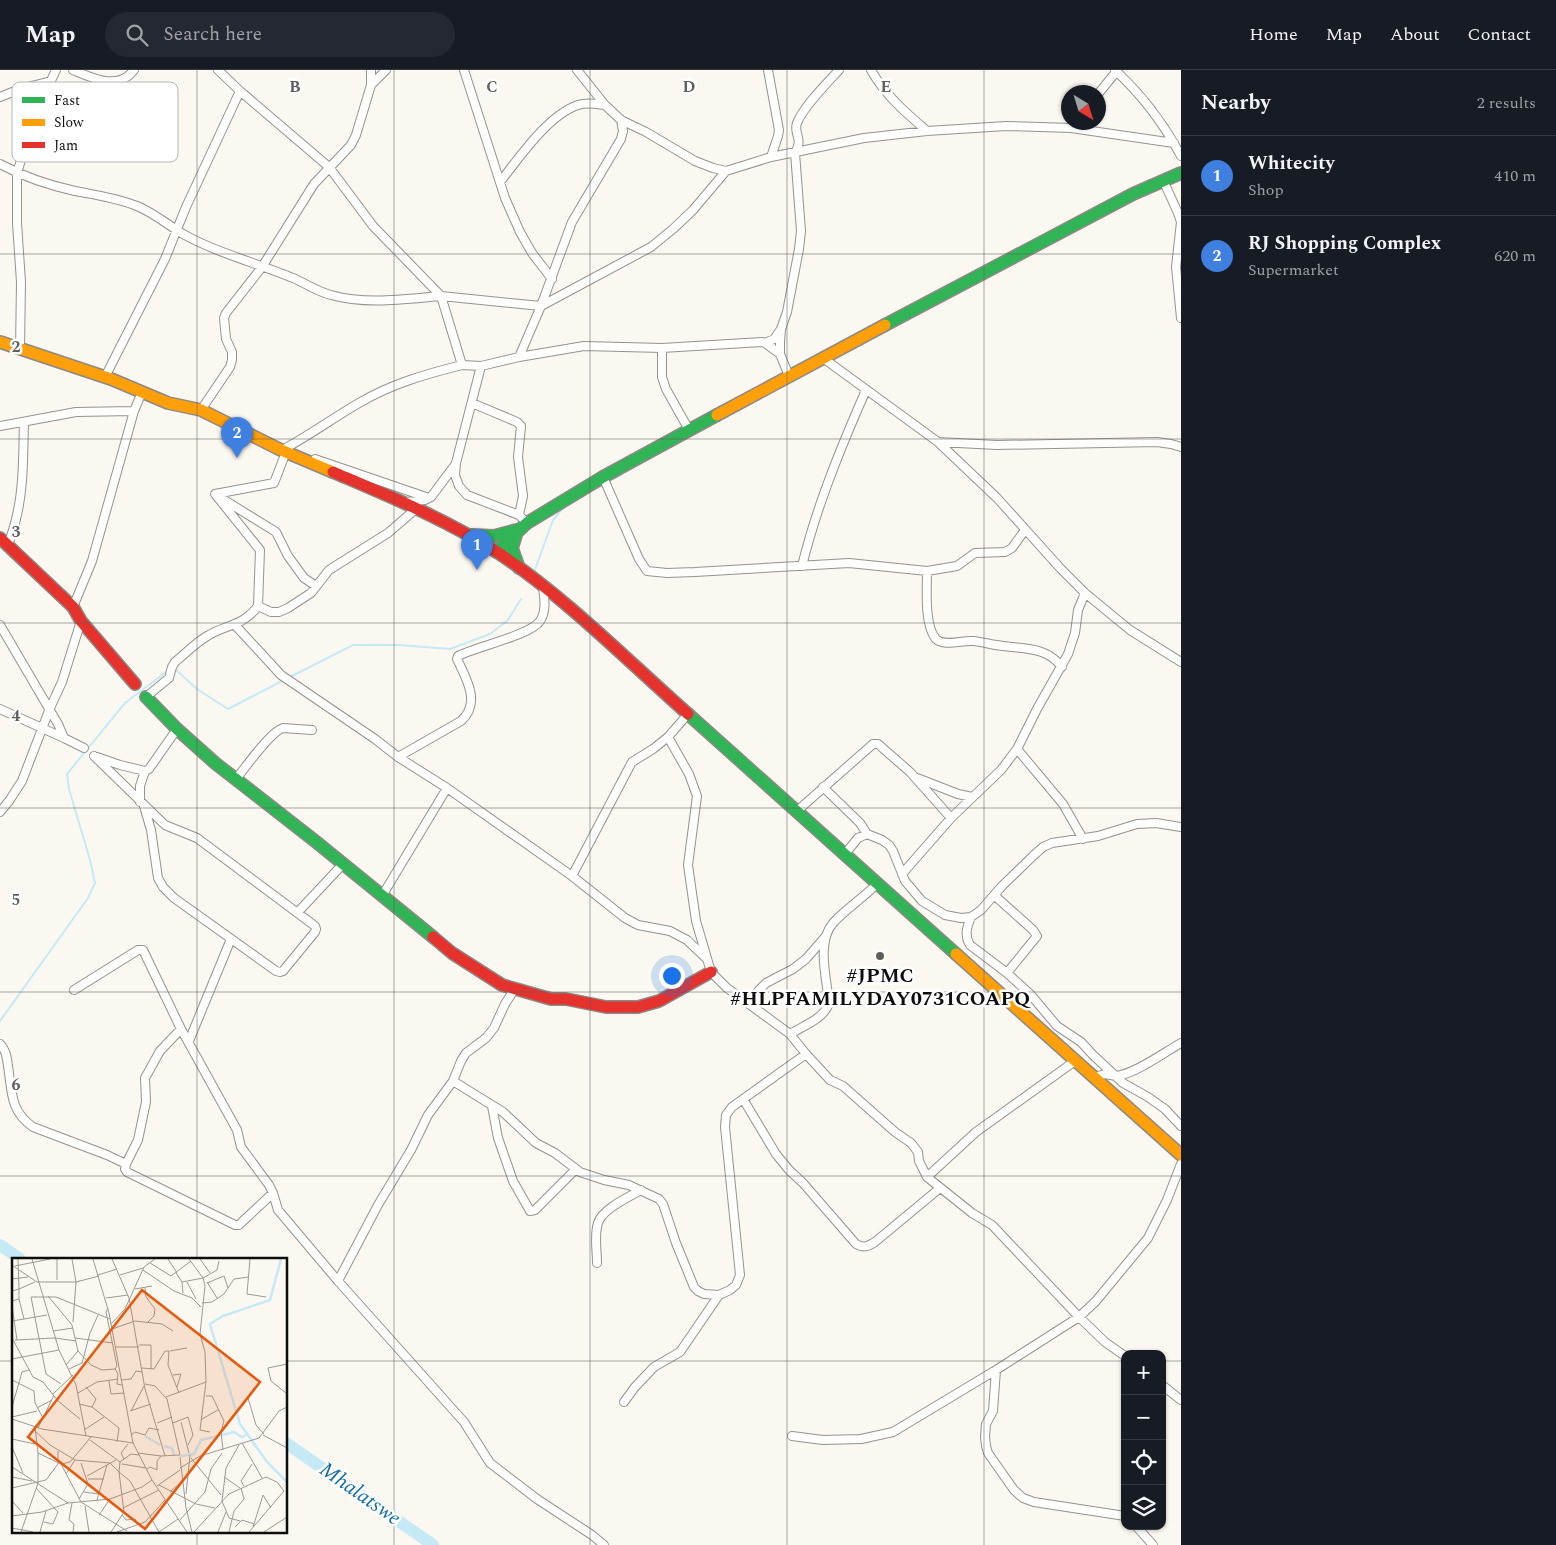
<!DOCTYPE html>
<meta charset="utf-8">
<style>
:root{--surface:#171b24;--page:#242831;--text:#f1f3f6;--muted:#9ea1a6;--line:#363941;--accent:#d93025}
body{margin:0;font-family:Spectral,serif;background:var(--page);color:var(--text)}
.controls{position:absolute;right:15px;bottom:15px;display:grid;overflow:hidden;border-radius:10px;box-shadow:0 1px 4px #0004}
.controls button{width:45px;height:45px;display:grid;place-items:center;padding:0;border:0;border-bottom:1px solid var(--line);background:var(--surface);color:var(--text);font:25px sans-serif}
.compass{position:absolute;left:1061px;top:15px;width:45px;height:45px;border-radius:50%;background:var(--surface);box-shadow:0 1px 4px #0004;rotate:142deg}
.you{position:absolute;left:671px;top:905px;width:18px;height:18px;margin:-12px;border:4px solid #fff;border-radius:50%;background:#1a73e8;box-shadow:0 0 0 8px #1a73e833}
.badge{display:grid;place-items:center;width:32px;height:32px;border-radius:50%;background:var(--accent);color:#fff;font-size:16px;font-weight:700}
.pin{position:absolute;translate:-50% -41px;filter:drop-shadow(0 1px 2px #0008)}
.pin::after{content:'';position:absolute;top:26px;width:18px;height:15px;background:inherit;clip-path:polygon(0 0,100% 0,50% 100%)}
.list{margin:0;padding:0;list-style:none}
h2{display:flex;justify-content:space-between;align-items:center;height:65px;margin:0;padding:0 20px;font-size:21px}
h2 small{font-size:16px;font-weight:400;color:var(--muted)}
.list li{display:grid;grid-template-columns:32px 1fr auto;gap:15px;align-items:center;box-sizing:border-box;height:80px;padding:0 20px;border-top:1px solid var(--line)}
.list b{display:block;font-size:19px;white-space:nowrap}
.list p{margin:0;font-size:16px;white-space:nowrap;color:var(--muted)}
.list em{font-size:16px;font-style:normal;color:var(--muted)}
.icon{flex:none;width:28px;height:28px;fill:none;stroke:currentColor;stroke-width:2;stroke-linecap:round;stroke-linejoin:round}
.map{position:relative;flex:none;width:1181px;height:1475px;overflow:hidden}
header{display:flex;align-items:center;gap:30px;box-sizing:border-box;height:70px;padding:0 25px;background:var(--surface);border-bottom:1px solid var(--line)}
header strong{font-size:24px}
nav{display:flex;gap:28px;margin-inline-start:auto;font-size:18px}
.search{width:350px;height:45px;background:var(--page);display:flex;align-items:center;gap:12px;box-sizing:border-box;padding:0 18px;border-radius:28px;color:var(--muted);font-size:19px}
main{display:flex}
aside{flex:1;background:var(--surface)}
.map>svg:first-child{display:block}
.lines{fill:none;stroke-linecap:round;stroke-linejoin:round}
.stream{stroke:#c6e9f6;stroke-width:2}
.river{stroke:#c6e9f6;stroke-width:12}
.street-casing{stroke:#949390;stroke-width:10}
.fast-casing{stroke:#8b8986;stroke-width:14}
.slow-casing{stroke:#8b8986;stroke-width:14}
.jam-casing{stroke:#8b8986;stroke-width:14}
.street{stroke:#fefefd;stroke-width:8}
.fast{stroke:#30b455;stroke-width:11}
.slow{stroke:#ff9f0a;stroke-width:11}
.jam{stroke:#e5322d;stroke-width:11}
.grid{fill:none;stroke:#605f5d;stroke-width:1;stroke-opacity:0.55}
.poi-dot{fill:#605f5d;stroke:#fff;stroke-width:2}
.labels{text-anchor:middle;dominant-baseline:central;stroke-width:5;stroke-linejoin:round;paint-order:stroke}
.poi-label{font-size:20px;font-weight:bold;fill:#0d0d0d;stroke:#fff}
.water-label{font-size:21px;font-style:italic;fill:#136ea2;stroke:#fff}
.inset-river{fill:none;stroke:#c6e9f6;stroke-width:2.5}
.inset-road{fill:none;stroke:#9c9a96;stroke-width:1}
.view{fill:#e8590c;fill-opacity:0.15;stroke:#e8590c;stroke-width:2.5}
.inset-edge{fill:none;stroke:#0d0d0d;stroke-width:2.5}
.key{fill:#fff;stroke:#b6b6b6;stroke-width:1}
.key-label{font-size:14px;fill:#0d0d0d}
.grid-label{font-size:16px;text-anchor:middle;font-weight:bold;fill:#605f5d;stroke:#fff;stroke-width:5;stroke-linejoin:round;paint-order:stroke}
</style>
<header>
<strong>Map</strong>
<div class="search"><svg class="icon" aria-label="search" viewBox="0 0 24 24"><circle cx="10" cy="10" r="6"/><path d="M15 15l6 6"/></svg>Search here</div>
<nav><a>Home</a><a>Map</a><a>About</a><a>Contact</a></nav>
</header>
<main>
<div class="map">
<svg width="1181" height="1475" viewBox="0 0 1181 1475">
<rect width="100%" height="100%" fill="#fbf8f1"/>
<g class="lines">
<path class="stream" d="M607 412 621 405
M592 420 603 415
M533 505 553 450 564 437
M176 600 197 619 228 639 284 610
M288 608 353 575H399L450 579 490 564 508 550 521 529
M0 951 88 828 95 813 90 790 69 719 67 704 125 633 166 602"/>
<path class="river" d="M0 1175 20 1189
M286 1373 433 1475"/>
<defs>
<path id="street" d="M73 0C92 8 118 21 134 0
M218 0 240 21 329 97 373 156 441 226 541 236 651 177 673 159 693 140 726 101
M371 0V15
M464 0 505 128 520 162 532 183 552 209
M577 0 605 35 621 50 646 62 695 91 713 98 726 101 771 87 864 68 927 61 1006 56 1071 58 1174 73
M768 0 779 60 778 66 771 87
M871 0C885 25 906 43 927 61
M1115 0C1141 24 1164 54 1181 86
M1098 24 1116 2
M0 27 20 19 51 11
M0 94C24 107 48 115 75 121 96 125 117 128 137 136 154 143 168 155 183 164 217 183 257 193 293 208 305 213 318 222 331 225 366 235 405 229 441 226L462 295 481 296 519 287 584 276 662 278 762 272 765 273 780 284
M1163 110 1178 143 1181 152 1176 197 1181 248
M500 112C519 88 548 45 578 35 587 32 596 34 605 35
M765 273 774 269 781 259
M662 278V307L666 319 689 360
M20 279 21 212 17 153V103L35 45 56 0
M519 287 541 236 572 152 621 69 623 61 621 50
M823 288 938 372 997 428 1061 499 1085 523 1130 560 1181 592
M481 296 456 393 455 405 459 416 467 425 519 445 527 453
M789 306 780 284V272L781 259 787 242 799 179 801 161 795 83C804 68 793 64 797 53 803 37 827 13 839 0
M105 307 165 189 186 137 240 21
M472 333 517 352 521 356 518 387 523 426 519 445
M201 340 230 297 232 290V282L226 269 224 248 226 243 262 197 314 114 351 75 356 65 371 15 386 0
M0 356 76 342 134 341
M938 372 997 375 1157 372 1171 374 1181 377
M287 381 284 379C310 365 333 348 359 333 391 314 426 304 462 295
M315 389 429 428
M603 407 639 489 647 501 667 503 695 502 849 493 927 501 957 496 975 483 1005 482 1012 478 1025 460
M221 428 276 462 288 486 304 508 316 516
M406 432 425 430 431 427 455 395
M8 475C11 466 14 458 16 449 24 418 23 384 24 352
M802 496C817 435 841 377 866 320
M927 501C927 518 924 556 936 569 944 577 962 570 973 571 983 572 993 575 1003 576 1026 579 1046 577 1062 597
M258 536 271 542H279L288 538 311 523 329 500 388 463 417 438
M73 537 92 491 134 341 142 322
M0 555 58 654 64 668 84 678
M235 555 281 605 375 669 398 687 447 718 572 806 625 848 638 855 670 861 687 870 707 889
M146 627 169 608 172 597 175 592C186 583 196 572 209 565 228 554 243 556 258 536L260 480 215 424 274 413 286 382
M0 639 64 668
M668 667 689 704 697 726 688 795 696 851 711 902 727 918 790 964 806 984 830 1010 843 1016 895 1062 911 1073 918 1082 919 1091 927 1107 972 1143 992 1155 1079 1247 1105 1272 1125 1286
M1017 679 1063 734 1083 769
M94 686 165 755 197 768 315 856 316 859 315 862 283 901 280 902 276 901 174 828 163 817 158 808 151 760 144 736
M97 687 120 695 145 701 149 699 177 659
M398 687 461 651C481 633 467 610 457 589L458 586C475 577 531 565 540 551 547 541 544 527 543 516
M917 708 958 724 972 727
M236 709C246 697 270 662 283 658L312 660
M823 717 860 753 867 764
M140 732V716L145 701
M797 741 873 674H878L910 702 951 748
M0 742 9 731 22 711 50 638 62 612 81 551
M845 784 858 768 867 764 882 770 889 775 893 781 905 811 922 831 945 845 961 848 971 847 981 840 1002 816 1033 786 1043 777 1052 773 1098 766 1137 754 1156 753 1181 757
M902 804 951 748 1001 700 1017 679 1037 639 1068 584 1075 563 1078 540 1085 523
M572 806 632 692 653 679 668 667 688 644
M994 825 1033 860 1037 866 1007 903
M382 826 447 718
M298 842 343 794
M971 847C967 857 964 865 970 875L1007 903 1030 924 1057 956 1081 972 1093 985 1123 1013 1148 1027 1165 1039 1181 1056
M74 920 138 880H143L181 959 237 1060 241 1077 269 1115 273 1123 278 1140 338 1211
M514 920 505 934 494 958 486 968 466 983 461 991 453 1011 428 1045 411 1080 378 1135 338 1211 464 1352 490 1393 537 1429 592 1465 604 1475
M751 934 759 920 766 913 793 899 806 889 825 867
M181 959 160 981 145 1008 146 1032 138 1070 126 1094 125 1099 127 1102 235 1155H239L242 1152 273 1123
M790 964C803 956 825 948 829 933 827 909 816 873 833 853 845 840 864 827 878 813
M189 971 231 869
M0 974C6 980 7 988 8 996 12 1022 10 1041 33 1057L107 1085 126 1094
M1095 1008C1107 1000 1110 1008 1121 1005 1139 1001 1165 982 1181 973
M453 1011 503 1042 536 1073 555 1083 580 1102 604 1110 629 1115 659 1129 663 1134 676 1173 694 1217 698 1221 704 1224 719 1225 730 1220 736 1215 740 1205 725 1057 726 1045 732 1037 806 984
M743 1029 776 1084 789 1100 803 1113 856 1174C863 1178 867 1177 875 1172L940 1118
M492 1036 498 1068 513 1111 530 1141 535 1140 576 1099
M927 1107 976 1062 1075 991
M597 1193C597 1180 594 1165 598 1153 602 1139 629 1127 641 1120
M996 1300 993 1341 986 1354 985 1367 986 1376 988 1383 1014 1420 1023 1428 1034 1432 1125 1446
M1162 1315 1181 1330
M624 1332 635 1317 654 1297 680 1282 719 1225
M792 1366 823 1370 861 1369 893 1362 996 1300 1079 1247 1096 1231 1148 1168 1167 1130 1181 1094
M1136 1456 1153 1475"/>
<path id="fast" d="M885 255 1133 124 1181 103
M517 462 512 478 519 498
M471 465 494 466 516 460
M496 482 527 453 603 407 717 345
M146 627 177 659 215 693 315 771 433 867
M688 644 956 884"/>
<path id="slow" d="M0 272 111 309 168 333 201 340 281 380 333 402
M717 345 885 255
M956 884 1181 1085"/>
<path id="jam" d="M333 402C389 426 445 449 497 482 565 527 627 590 688 644
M0 468 73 537 81 551 135 614
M433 867 452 883 502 915 551 929H566L606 937H638L659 931 711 902"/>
</defs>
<use href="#street" class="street-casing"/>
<use href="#fast" class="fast-casing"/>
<use href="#slow" class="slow-casing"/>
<use href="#jam" class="jam-casing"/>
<use href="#street" class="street"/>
<use href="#fast" class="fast"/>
<use href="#slow" class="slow"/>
<use href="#jam" class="jam"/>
</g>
<path class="grid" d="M197 0V1189M394 0V1475M590 0V1475M787 0V1475M984 0V1475M0 184H1181M0 369H1181M0 553H1181M0 738H1181M0 922H1181M0 1106H1181M0 1291H14M286 1291H1125M1162 1291H1181M197 1461V1475"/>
<circle class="poi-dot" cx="880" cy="886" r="5"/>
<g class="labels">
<g class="poi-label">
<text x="880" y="906">#JPMC<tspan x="880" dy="23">#HLPFAMILYDAY0731COAPQ</tspan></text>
</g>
<g class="water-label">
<text transform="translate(360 1424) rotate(35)">Mhalatswe</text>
</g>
</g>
<g transform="translate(12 1188)">
<rect width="275" height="275" fill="#fbf8f1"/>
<path class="inset-river" d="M269 1 258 42 211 58 198 66 228 166 255 204 275 224M133 178 148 187M152 188 160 190 162 197M169 198 182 196 189 182 222 174 230 179 236 176"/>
<path class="inset-road" d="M20 1 47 92 64 127 74 178M45 1V22M60 1 64 24 61 64M81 1 97 55 121 185 140 222 175 274M100 1 117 40 133 131 153 198M156 1 165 15M188 1 198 15M238 1 235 36 254 39M138 5 159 18M1 8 25 24H64L87 18M3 8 38 1M131 12 162 33 180 40 189 49M164 15 170 24 171 35M86 17 105 11M108 17 131 10M159 18 179 3M0 21 16 19M170 24 191 20 205 12 207 3M175 24 184 41M195 24 205 40M195 25 212 18 216 30M133 30 134 39 143 51 142 58 136 64M123 31 140 28M0 33 7 31 6 1M36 38 60 67 66 93 54 107M94 40 116 37M7 41V31L23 24M0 43 7 41 12 61 0 63M190 45 200 44 212 36 222 21 237 19M0 48 5 82M96 50 94 54 105 108 103 111 106 116 105 126 110 127M12 61 35 57M99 66 113 51 132 9 143 1M100 71 123 63 150 66 161 73M41 73 61 70M0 80 21 119 31 124 46 143 68 161M63 80 101 85M3 82 43 80 64 83M127 87H139V111M103 89H127M66 93 79 107 90 112 103 111M158 93 175 90M0 101 47 92M130 110 142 111 153 93H157L156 107 167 135M57 111 70 105 78 75 86 57M161 117 169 116 165 129M0 122 22 133 23 145 31 160M109 122 119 121 124 113 130 114M275 122V141M97 123 99 136 112 135M194 124 188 172 198 174M49 126 34 116 19 39H44L98 61M133 126 143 128 155 141 168 197 149 198 145 203V212L138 209 135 211M74 129 84 141 80 149M66 135 85 124 106 121M274 135 259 123 256 110 275 106M41 136 61 117M194 138H200L212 163 209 174 211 192M154 139 194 124 193 94 188 76 193 28 191 20 177 1M236 140 244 167 252 176M67 146 80 149 107 170 105 184M0 149 10 114 17 112M25 150 40 142M118 153 139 146M119 153 132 128M0 159 25 153M0 161 30 171 121 185M190 161 206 152M169 164 177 195M145 165 160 159M161 165 176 159 181 177 176 187M23 169 26 195 49 206 69 244 115 273M26 170 42 137M22 172 38 187 63 202 98 205 107 214 112 254 99 274M72 172 92 159M119 177 123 174 133 177 137 170 147 172M251 177 275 190M0 181 23 186M78 182 108 204M230 185 250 220M227 187 214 210 210 243 217 260 228 263M0 189 11 215M126 195 149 198M168 199 174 250 180 274M179 200 209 237M112 201 109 195 116 186M108 204 107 214 118 223 147 274M108 204 119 196 127 197M49 206 58 204 79 179M110 206 134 210M0 209 56 245M168 210 188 198 247 180 267 153 275 149M54 216 63 202M75 218 104 202M0 219 20 223M212 219 228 230M76 221H92M147 227 184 246 203 250M145 228 168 212M232 228 229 223 240 206M0 230 34 222 46 206V193M24 230 46 254 41 266 32 264M72 234 87 236M158 234 170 223M174 236 178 197M67 241 76 226 69 205M85 242 95 207M0 243 11 255M60 245 57 262 62 266 61 274M73 248 77 274M111 250 147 232M87 257 98 241M110 257 114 262 123 261 127 267M0 258 30 254 56 245 98 241 130 229 140 222M167 263 193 234 199 211 210 195M223 269 230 262 242 266M241 269 251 237 259 250M0 270 21 274M9 274 26 225V195M28 274 34 253M105 274 133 264 153 242M147 274 166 261M182 274 217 236 254 219 265 224 272 233 237 274M206 274 214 254M217 274 222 253 232 241 229 230M252 274 275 259"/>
<path class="view" d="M130 32 248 124 133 271 16 179Z"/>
<rect width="275" height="275" class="inset-edge"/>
</g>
<rect x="12" y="12" width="166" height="80" rx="8" class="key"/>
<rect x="22" y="27" width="23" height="6" fill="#30b455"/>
<rect x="22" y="49" width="23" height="7" fill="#ff9f0a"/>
<rect x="22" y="72" width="23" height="6" fill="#e5322d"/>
<g class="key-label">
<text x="54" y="35">Fast</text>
<text x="54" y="57">Slow</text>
<text x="54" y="80">Jam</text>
</g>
<g class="grid-label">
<text x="295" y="22">B</text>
<text x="492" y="22">C</text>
<text x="689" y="22">D</text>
<text x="886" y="22">E</text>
<text x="16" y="282">2</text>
<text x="16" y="467">3</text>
<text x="16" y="651">4</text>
<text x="16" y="835">5</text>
<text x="16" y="1020">6</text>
</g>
</svg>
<div class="controls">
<button>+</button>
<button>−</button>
<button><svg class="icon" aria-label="locate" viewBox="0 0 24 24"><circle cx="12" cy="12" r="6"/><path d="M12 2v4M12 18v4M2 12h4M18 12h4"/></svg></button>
<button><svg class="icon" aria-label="layers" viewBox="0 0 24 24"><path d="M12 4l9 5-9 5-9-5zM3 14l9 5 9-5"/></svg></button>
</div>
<svg class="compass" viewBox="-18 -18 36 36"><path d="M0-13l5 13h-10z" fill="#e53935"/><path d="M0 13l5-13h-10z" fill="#9ea1a6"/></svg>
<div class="you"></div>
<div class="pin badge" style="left:477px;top:500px;background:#3f7fe0">1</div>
<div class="pin badge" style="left:237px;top:388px;background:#3f7fe0">2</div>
</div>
<aside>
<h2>Nearby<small>2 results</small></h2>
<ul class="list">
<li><span class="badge" style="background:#3f7fe0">1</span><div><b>Whitecity</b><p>Shop</p></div><em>410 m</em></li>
<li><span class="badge" style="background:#3f7fe0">2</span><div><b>RJ Shopping Complex</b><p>Supermarket</p></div><em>620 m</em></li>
</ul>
</aside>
</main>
